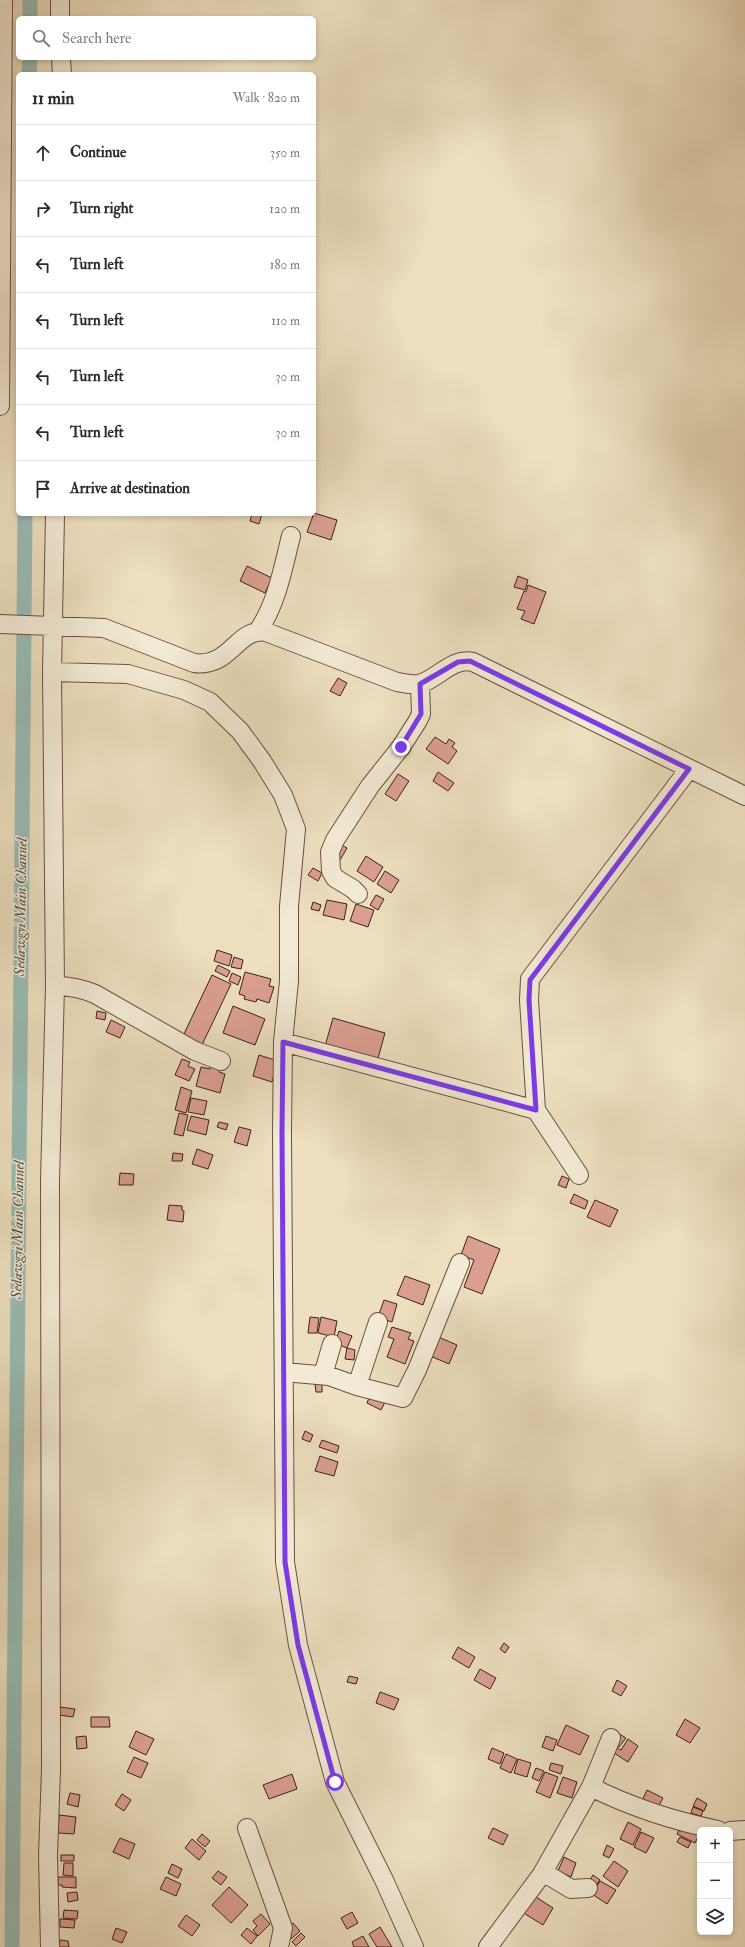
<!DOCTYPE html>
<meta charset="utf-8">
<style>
:root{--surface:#fff;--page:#f7f7f7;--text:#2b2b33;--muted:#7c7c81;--line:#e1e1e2}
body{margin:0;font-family:"IM FELL Double Pica",serif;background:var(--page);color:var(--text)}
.controls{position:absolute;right:12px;bottom:12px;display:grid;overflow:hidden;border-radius:6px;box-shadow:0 2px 6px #0003}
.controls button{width:36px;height:36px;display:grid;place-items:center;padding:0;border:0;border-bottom:1px solid var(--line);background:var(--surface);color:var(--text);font:20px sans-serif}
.stop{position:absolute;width:12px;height:12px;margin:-9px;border:3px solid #7c3aed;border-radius:50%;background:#fff}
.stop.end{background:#7c3aed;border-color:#fff;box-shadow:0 1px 4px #0008}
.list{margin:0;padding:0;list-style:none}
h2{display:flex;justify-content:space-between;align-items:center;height:52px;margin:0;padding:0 16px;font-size:17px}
h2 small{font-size:13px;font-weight:400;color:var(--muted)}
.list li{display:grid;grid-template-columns:26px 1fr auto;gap:12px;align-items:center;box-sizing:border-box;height:56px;padding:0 16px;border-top:1px solid var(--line)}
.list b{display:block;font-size:15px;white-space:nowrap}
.list em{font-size:13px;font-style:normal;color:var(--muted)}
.icon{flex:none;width:22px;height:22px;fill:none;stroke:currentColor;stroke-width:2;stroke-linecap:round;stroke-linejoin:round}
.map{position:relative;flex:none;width:745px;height:1947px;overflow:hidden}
.search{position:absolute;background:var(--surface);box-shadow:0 2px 6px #0003;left:16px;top:16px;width:300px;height:44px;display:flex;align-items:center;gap:10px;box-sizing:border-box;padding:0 14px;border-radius:6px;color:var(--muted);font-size:15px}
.panel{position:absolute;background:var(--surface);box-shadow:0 2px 6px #0003;left:16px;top:72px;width:300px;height:444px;border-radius:6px}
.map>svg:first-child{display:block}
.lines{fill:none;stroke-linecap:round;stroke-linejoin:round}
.canal{stroke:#99bcb5;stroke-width:15}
.building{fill:#db9f92;stroke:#3b2217}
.minor-casing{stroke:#685141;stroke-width:20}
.minor{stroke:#f3ead5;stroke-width:18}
.route{stroke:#7c3aed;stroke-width:5}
.labels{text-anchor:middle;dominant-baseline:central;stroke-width:3;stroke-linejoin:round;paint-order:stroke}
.water-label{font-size:15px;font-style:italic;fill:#575046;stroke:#f3ead5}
</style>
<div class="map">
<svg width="745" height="1947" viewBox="0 0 745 1947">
<rect width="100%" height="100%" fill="#eddfbf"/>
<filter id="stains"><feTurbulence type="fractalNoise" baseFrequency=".005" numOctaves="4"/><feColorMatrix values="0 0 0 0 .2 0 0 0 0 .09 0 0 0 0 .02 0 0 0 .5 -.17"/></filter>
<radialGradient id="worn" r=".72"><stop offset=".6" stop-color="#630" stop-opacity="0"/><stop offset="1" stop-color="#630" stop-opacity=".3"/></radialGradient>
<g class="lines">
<path class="canal" d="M30 18V0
M29 74 30 58
M12 1947 25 514"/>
</g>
<path class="building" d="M314 513 337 520 331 540 307 532Z
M252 514H262L259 524 250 521Z
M247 566 272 578 265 593 240 581Z
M518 576 528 580 525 590 514 587Z
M528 585 546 592 534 624 521 619 525 611 517 609 524 591 526 592Z
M338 678 347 683 340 696 330 691Z
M435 737 446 744 449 739 455 743 452 747 457 751 448 764 426 749Z
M438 772 454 783 448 791 433 781Z
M398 774 409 781 396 801 385 794Z
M338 843 347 848 340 860 331 855Z
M366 856 383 867 374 882 357 871Z
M313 868 322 873 318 881 308 875Z
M385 871 399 880 391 893 377 884Z
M376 895 384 899 378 910 370 905Z
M327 900 347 904 344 920 323 915Z
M313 902 321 905 319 911 311 909Z
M356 904 374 910 368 927 350 921Z
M217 950 232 955 229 966 214 961Z
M234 957 243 960 241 969 231 967Z
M218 965 230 971 227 977 215 971Z
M245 972 271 979 269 986 274 987 269 1003 257 999 256 1002 244 999 245 996 239 994Z
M232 973 241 977 238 985 229 981Z
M212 975 231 984 202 1045 183 1036Z
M233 1006 265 1019 255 1045 223 1033Z
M97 1011 106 1013 105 1020 96 1018Z
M333 1018 385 1033 377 1062 325 1046Z
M111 1020 125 1027 120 1038 106 1032Z
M259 1055 278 1061 272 1082 253 1076Z
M182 1059 190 1062 188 1066 195 1069 189 1081 175 1075Z
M211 1065 221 1068 219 1072 225 1074 220 1093 196 1086 201 1067 210 1069Z
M181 1087 192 1091 186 1113 175 1110Z
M191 1098 207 1101 204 1115 188 1112Z
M179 1113 188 1115 183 1136 174 1134Z
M191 1116 209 1120 206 1135 187 1130Z
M219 1122 228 1124 226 1130 217 1127Z
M239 1127 251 1130 247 1146 234 1142Z
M197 1149 213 1155 208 1169 192 1164Z
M173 1153 183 1154 182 1161H172Z
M120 1173 134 1174 133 1185H119Z
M562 1176 569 1179 566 1188 558 1185Z
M574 1194 588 1201 585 1209 570 1203Z
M595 1200 618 1210 610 1227 587 1217Z
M169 1205 182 1206V1210L184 1211 183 1222 167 1220Z
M468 1236 500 1249 482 1294 464 1287 474 1260 461 1255Z
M405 1276 430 1285 423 1305 397 1295Z
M384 1300 397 1304 392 1322 378 1317Z
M310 1317 319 1318 317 1333H308Z
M321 1317 337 1321 334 1337 318 1333Z
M392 1327 411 1333 408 1339 414 1341 405 1364 387 1357 394 1339 388 1337Z
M339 1331 352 1336 347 1348 335 1343Z
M436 1336 457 1345 449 1364 428 1355Z
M347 1348 355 1350 354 1360 345 1359Z
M315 1384H322V1392H316Z
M371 1393 386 1400 381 1410 367 1403Z
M305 1431 313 1435 310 1442 302 1439Z
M322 1440 339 1446 337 1453 319 1447Z
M320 1456 338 1462 334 1476 315 1471Z
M504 1643 509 1647 505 1653 500 1649Z
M458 1647 475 1657 469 1668 452 1658Z
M480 1669 496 1678 490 1689 474 1680Z
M349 1676 358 1678 356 1684 347 1682Z
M617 1680 627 1686 621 1696 612 1691Z
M380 1692 399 1699 394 1710 376 1703Z
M60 1707 75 1709 73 1717 59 1715Z
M91 1717H109L110 1727H91Z
M685 1719 700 1728 690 1743 676 1735Z
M566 1725 589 1736 580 1755 557 1745Z
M136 1731 154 1739 146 1755 129 1747Z
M618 1733 626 1738 619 1747 612 1742Z
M86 1736 87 1748 77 1749 76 1737Z
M546 1736 557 1740 553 1751 542 1747Z
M628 1739 638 1746 628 1762 614 1753 617 1748 621 1750Z
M492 1748 504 1753 500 1764 488 1759Z
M506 1754 517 1759 511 1773 500 1768Z
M134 1757 148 1763 141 1778 127 1772Z
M518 1759 531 1763 527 1777 514 1773Z
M551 1763 563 1766 561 1774 549 1770Z
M536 1768 544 1771 539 1781 532 1778Z
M545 1772 558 1777 550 1798 536 1792Z
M292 1774 297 1789 269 1799 263 1785Z
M563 1777 577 1782 572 1798 557 1793Z
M647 1790 663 1798 655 1813 640 1805Z
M70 1793 80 1795 78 1807 67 1804Z
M122 1794 131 1800 124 1811 115 1805Z
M697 1798 707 1804 704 1811 693 1806Z
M693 1807 703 1811 701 1816 691 1813Z
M59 1815 76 1817 74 1834 58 1833Z
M628 1822 641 1829 633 1845 620 1839Z
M682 1824 700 1833 695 1843 677 1834Z
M493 1828 508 1835 503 1845 488 1838Z
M641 1832 654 1838 646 1853 634 1847Z
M202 1834 210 1841 205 1847 197 1840Z
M680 1837 691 1842 688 1848 677 1842Z
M120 1838 135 1844 129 1859 113 1852Z
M192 1839 206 1851 199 1860 185 1848Z
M607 1845 614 1849 609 1858 603 1855Z
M61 1855H74V1861H61Z
M564 1857 576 1863 571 1877 558 1871Z
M614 1861 628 1871 618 1887 603 1876Z
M64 1863H73V1876L63 1875Z
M172 1864 182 1869 178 1878 168 1873Z
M218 1871 227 1877 221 1885 212 1878Z
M593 1875 600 1880 595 1887 588 1883Z
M58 1877H76V1888L62 1887V1885H58Z
M166 1877 181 1884 176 1896 160 1889Z
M600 1881 616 1890 607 1904 592 1894Z
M229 1887 248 1905 231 1923 212 1905Z
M77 1892 78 1900 68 1902 67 1893Z
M536 1897 553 1908 543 1925 522 1912 530 1900 533 1902Z
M64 1910 78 1911 77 1919 63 1918Z
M352 1912 358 1923 347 1929 341 1918Z
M261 1914 270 1924 258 1936 253 1930 257 1926 253 1921Z
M186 1915 200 1925 192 1936 178 1926Z
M60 1919 75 1920 74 1928 60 1927Z
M293 1923 300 1931 291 1939 284 1931Z
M380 1927 392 1947H377L369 1934Z
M116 1928 127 1932 122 1943 112 1939Z
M247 1928 257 1936 251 1944 241 1935Z
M301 1933 305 1937 296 1946 292 1942Z
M363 1936 369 1947H354L352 1942Z
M60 1940 68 1941 69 1947H59Z"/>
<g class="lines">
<defs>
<path id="minor" d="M60 0V18
M61 58 62 74
M0 406 3 0
M0 624 104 628 194 663C231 668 237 627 266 632L397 682C404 683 412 685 419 684 438 679 452 657 473 662L745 796
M258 631C277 603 283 568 291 536
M52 672 128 674 184 690 210 702 240 731 262 761 283 795 296 829 289 906V981L283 1042 282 1133 285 1562 298 1645 335 1782 384 1880 414 1947
M358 894 353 889 335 878 331 871 330 852 335 840 370 786 401 747 417 722 421 714 420 684
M55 986C70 986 81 988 95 994L195 1051 221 1061
M283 1042 536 1110 529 1000 530 979 689 769
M536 1110 579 1175
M284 1372 329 1376 357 1386 403 1398 417 1370 460 1263
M323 1375 332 1344
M357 1386 378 1322
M591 1787C631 1807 674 1821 718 1830
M247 1828 283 1928 279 1947
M730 1831 745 1830
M543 1872 571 1889 588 1888
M50 1947 48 1856 51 1769 50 1181 55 986 52 672 55 514
M488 1947 542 1874 591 1787 611 1738"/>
</defs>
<use href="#minor" class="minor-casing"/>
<use href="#minor" class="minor"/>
</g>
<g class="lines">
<path class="route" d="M335 1782 298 1645 285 1562 282 1133 283 1042 536 1110 529 1000 530 980 689 769 470 661 458 662 420 684 421 714 401 747"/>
</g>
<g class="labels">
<g class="water-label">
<text transform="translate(21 907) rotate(-89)">Sedawgyi Main Channel</text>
<text transform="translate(18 1230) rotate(-89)">Sedawgyi Main Channel</text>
</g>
</g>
<rect width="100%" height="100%" filter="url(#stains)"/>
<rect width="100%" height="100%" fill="url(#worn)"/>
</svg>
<div class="controls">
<button>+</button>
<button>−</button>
<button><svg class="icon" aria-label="layers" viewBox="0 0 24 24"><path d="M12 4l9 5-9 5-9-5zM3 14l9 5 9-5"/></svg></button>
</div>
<div class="stop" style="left:335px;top:1782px"></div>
<div class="stop end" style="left:401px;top:747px"></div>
<div class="search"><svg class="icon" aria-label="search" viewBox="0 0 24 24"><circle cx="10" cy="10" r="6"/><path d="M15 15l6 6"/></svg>Search here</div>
<section class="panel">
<h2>11 min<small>Walk · 820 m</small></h2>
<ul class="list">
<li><svg class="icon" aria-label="ahead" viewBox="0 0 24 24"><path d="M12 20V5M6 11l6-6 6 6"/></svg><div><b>Continue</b></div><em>350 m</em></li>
<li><svg class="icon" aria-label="right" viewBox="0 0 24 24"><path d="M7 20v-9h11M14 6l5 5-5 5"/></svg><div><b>Turn right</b></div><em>120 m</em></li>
<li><svg class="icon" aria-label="left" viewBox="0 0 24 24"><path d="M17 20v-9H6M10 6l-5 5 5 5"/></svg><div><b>Turn left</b></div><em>180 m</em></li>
<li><svg class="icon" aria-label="left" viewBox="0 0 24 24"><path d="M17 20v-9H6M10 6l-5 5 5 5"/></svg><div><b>Turn left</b></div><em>110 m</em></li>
<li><svg class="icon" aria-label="left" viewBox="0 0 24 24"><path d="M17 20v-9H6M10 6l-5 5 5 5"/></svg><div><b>Turn left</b></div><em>30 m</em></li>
<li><svg class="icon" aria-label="left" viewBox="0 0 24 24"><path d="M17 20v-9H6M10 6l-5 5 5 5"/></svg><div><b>Turn left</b></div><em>30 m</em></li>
<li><svg class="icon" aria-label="arrive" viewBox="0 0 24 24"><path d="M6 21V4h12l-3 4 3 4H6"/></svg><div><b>Arrive at destination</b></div></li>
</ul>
</section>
</div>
